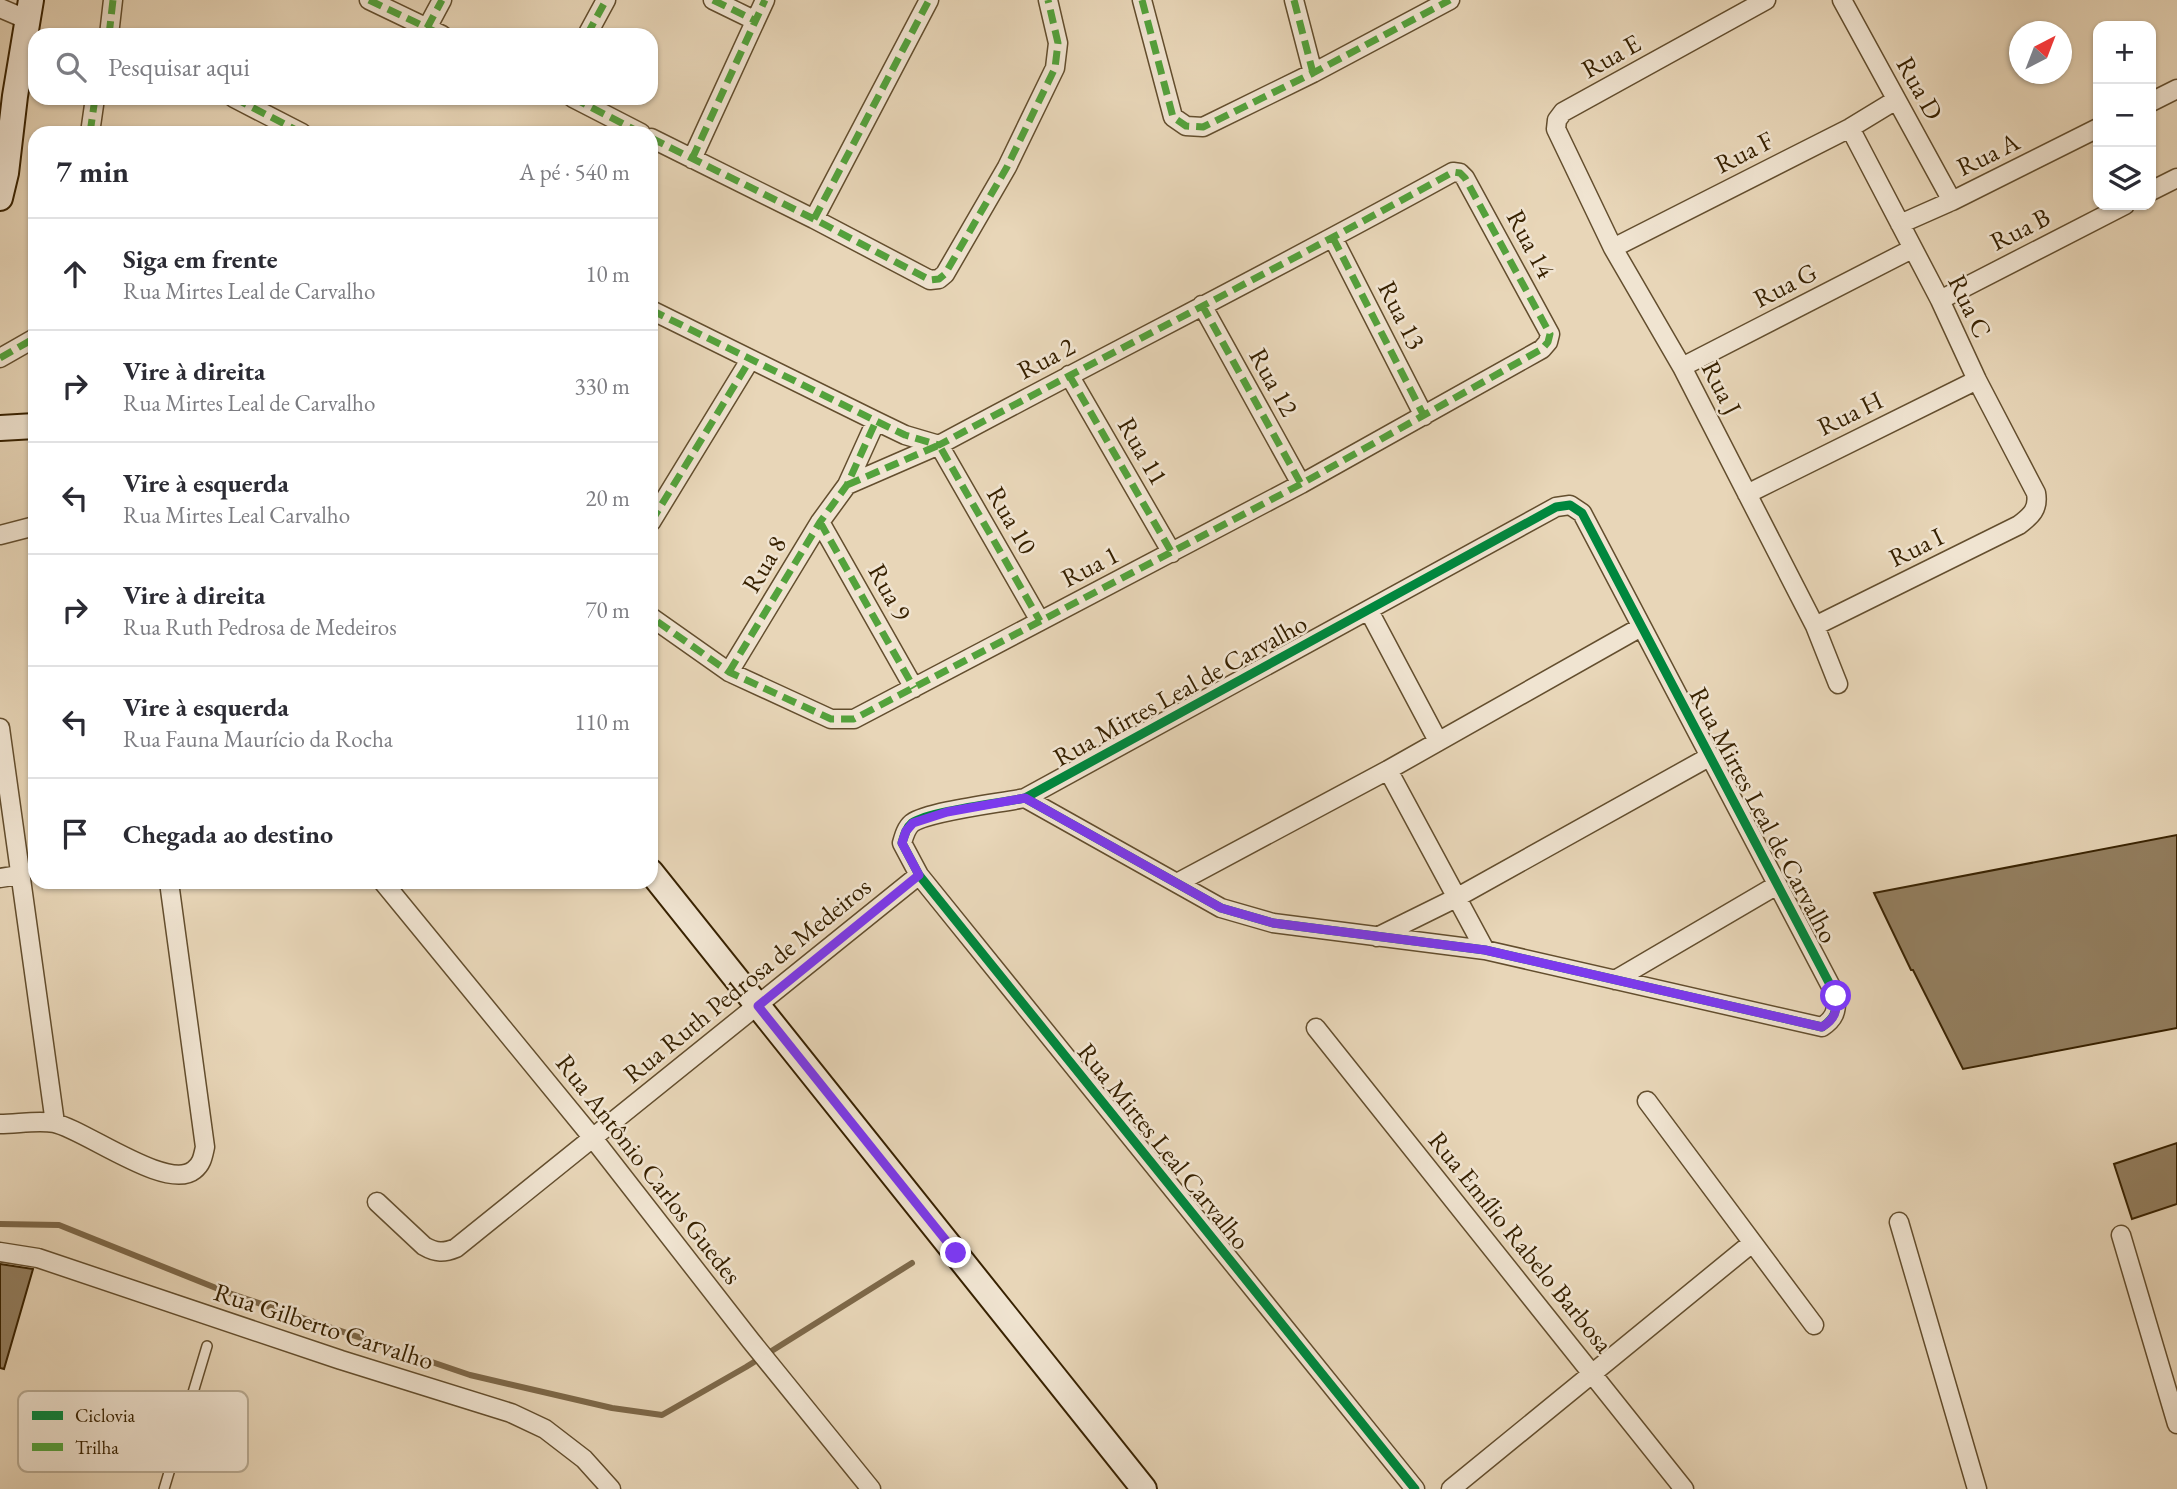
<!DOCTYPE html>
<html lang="pt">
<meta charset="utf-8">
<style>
:root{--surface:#fff;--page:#f2f2f3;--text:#2b2b33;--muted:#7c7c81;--line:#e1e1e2}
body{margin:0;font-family:"EB Garamond",serif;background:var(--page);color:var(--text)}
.controls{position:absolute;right:21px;top:21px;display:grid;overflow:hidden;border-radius:14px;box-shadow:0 2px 5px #0004}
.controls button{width:63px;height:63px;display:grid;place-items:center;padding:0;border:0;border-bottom:2px solid var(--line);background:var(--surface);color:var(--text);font:35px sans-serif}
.compass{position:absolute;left:2009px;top:21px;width:63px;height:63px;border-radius:50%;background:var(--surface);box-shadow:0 2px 5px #0004;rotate:42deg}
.stop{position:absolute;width:21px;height:21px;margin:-16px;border:5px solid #7c3aed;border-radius:50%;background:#fff}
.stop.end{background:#7c3aed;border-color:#fff;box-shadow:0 2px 7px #0008}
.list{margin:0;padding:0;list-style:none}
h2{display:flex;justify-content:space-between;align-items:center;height:91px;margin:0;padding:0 28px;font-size:30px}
h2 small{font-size:23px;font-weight:400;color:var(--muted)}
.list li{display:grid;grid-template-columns:46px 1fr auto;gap:21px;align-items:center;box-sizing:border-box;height:112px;padding:0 28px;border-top:2px solid var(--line)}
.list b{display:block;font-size:26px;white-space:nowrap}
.list p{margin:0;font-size:23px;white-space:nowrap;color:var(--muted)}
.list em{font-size:23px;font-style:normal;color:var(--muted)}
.icon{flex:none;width:38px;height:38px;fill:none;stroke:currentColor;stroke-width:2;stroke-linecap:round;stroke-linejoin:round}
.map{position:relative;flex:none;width:2177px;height:1489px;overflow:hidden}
.search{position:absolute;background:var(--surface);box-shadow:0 2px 5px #0004;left:28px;top:28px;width:630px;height:77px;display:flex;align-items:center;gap:18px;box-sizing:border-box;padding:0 24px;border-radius:21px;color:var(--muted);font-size:26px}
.panel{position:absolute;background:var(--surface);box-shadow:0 2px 5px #0004;left:28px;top:126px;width:630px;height:763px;border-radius:21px}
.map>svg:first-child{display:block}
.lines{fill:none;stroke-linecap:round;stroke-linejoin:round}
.stream{stroke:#7d6849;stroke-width:6}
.building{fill:#937f60;stroke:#372100;stroke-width:2}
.lane-casing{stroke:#634e2e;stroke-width:12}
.street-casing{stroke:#634e2e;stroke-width:21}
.secondary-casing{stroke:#372100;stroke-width:28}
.lane{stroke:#f0e4d1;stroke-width:9}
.street{stroke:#f0e4d1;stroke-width:18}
.secondary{stroke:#f0e4d1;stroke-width:24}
.quiet{stroke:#53a23c;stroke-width:7;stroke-dasharray:14 7;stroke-linecap:butt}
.cycleway-casing{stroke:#f0e4d1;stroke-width:13}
.cycleway{stroke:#00873e;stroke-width:9}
.route{stroke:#7c3aed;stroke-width:9}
.labels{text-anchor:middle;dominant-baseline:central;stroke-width:5;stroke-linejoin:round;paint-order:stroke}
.street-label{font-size:26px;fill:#372100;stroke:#f0e4d1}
.key{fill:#f0e4d1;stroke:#b8aa92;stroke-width:2}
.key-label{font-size:19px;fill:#372100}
</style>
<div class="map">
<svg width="2177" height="1489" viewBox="0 0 2177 1489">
<rect width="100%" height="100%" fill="#e8d6b8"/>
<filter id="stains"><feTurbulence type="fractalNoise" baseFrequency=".00286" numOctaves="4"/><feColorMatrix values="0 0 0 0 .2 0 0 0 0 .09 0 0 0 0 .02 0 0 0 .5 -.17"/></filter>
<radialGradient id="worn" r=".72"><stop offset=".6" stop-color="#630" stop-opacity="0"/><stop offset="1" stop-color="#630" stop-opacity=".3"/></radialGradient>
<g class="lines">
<path class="stream" d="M0 1224 59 1225 226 1292 470 1375 612 1408 662 1415 746 1367 912 1263"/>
</g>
<path class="building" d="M2177 835V1028L1963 1069 1913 970H1911L1874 893Z
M2177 1143V1204L2132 1219 2114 1164Z
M0 1264 33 1269 4 1369 0 1368Z"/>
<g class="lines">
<defs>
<path id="lane" d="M164 1489 207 1346"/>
<path id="street" d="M369 0 442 35
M713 0 754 20
M1142 0 1173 117 1186 126 1203 127 1313 73 1450 0
M1294 0 1313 73
M1766 0 1563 112 1557 120 1556 129 1613 248 1682 367 1815 626 1838 684
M1842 0 1952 201
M0 8 28 20
M427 28 442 0
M109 35 113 0
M587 35 606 0
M234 98 302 133
M573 98 641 133
M2151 102 2177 89
M90 133 95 98
M651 138 814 219 930 280 939 279 945 274 1007 167 1055 68 1058 43 1048 0
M692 159 765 0
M2151 191 2177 178
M814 219 929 0
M1900 224 1952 201 2098 128
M1333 238 1424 416
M1613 248 1850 128 1896 100
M1940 300 2125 205
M1202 305 1301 484
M651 310 876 421 905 435 939 445C1110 353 1283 266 1453 172L1460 173 1465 178 1550 334 1548 342 1542 349 1301 484 854 719H831L729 672 651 617
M0 358 35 338
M1682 367 1912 249
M1069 375 1172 553
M847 485 939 445 1040 621
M1747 494 1977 380
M651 522 750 360
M820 522 914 688
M0 535 35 526
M1369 611 1438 741
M1815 626 2019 525C2031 516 2039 509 2036 493L1977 380 1940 300 1850 128
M729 672 820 522 847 485 876 421
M0 728 55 1123
M1388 770 1485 950
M1025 798 1221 908 1273 923 1485 950 1822 1027C1834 1019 1837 1012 1836 996L1582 513 1570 505 1556 507 1025 798C1001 803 929 811 912 823 906 828 904 836 902 843L919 875 1415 1489
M0 878 19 875
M383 882 592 1137 751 1341 871 1489
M1177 883 1388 770 1641 627
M1377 937 1456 898 1709 757
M1615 980 1777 885
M1316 1028 1684 1489
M1647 1101 1814 1325
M0 1124C17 1124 38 1120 54 1123 84 1129 167 1192 194 1170 202 1164 203 1156 205 1147L169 882
M377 1202 424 1246C436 1253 444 1253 456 1248L919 875
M1899 1222 1977 1489
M2121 1235 2177 1424
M0 1252 38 1258 341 1360 511 1413 545 1429 584 1459 611 1489
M1451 1489 1752 1243"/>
<path id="secondary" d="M0 198 6 173 15 96 31 0
M0 428 35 426
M651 872 1144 1489"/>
</defs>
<use href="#lane" class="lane-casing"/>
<use href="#street" class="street-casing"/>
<use href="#secondary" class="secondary-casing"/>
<use href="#lane" class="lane"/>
<use href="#street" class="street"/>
<use href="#secondary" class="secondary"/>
<path class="quiet" d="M369 0 442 35
M713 0 754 20
M1142 0 1173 117 1186 126 1203 127 1313 73 1450 0
M1294 0 1313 73
M427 28 442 0
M109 35 113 0
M587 35 606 0
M234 98 302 133
M573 98 641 133
M90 133 95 98
M651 138 814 219 930 280 939 279 945 274 1007 167 1055 68 1058 43 1048 0
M692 159 765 0
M814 219 929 0
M1333 238 1424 416
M1202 305 1301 484
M651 310 876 421 905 435 939 445C1110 353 1283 266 1453 172L1460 173 1465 178 1550 334 1548 342 1542 349 1301 484 854 719H831L729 672 651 617
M0 358 35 338
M1069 375 1172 553
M847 485 939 445 1040 621
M651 522 750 360
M820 522 914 688
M729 672 820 522 847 485 876 421"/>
<defs>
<path id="cycleway" d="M1025 798 1221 908 1273 923 1485 950 1822 1027C1834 1019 1837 1012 1836 996L1582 513 1570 505 1556 507 1025 798C1001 803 929 811 912 823 906 828 904 836 902 843L919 875 1415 1489"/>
</defs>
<use href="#cycleway" class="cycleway-casing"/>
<use href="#cycleway" class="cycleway"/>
</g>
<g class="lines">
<path class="route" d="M956 1253 758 1006 919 875 902 843 906 831 913 823 947 812 1025 798 1221 908 1273 923 1485 950 1822 1027C1835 1019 1837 1012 1836 996"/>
</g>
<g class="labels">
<g class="street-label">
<text transform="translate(1611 56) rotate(-29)">Rua E</text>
<text transform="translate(1920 88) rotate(61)">Rua D</text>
<text transform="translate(1744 152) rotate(-27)">Rua F</text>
<text transform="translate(1988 154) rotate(-26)">Rua A</text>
<text transform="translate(2020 229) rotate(-27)">Rua B</text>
<text transform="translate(1531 244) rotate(62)">Rua 14</text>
<text transform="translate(1785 285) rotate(-27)">Rua G</text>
<text transform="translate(1970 306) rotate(64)">Rua C</text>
<text transform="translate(1402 315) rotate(63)">Rua 13</text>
<text transform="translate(1046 358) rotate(-28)">Rua 2</text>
<text transform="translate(1274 382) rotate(61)">Rua 12</text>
<text transform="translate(1722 388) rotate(63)">Rua J</text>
<text transform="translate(1850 413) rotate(-26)">Rua H</text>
<text transform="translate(1143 451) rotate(60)">Rua 11</text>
<text transform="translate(1012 520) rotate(60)">Rua 10</text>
<text transform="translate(1916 547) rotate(-26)">Rua I</text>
<text transform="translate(764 564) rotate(-59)">Rua 8</text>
<text transform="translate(1090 566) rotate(-27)">Rua 1</text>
<text transform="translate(890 592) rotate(61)">Rua 9</text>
<text transform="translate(1180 690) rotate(-29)">Rua Mirtes Leal de Carvalho</text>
<text transform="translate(1764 815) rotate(62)">Rua Mirtes Leal de Carvalho</text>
<text transform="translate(747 980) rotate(-39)">Rua Ruth Pedrosa de Medeiros</text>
<text transform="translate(1164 1146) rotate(51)">Rua Mirtes Leal Carvalho</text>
<text transform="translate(649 1169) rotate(52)">Rua Antônio Carlos Guedes</text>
<text transform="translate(1521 1242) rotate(51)">Rua Emílio Rabelo Barbosa</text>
<text transform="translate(324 1326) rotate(18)">Rua Gilberto Carvalho</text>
</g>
</g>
<rect x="18" y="1391" width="230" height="81" rx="10" class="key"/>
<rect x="32" y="1411" width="31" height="9" fill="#00873e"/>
<rect x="32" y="1443" width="31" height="8" fill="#53a23c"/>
<g class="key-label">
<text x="75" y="1422">Ciclovia</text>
<text x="75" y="1454">Trilha</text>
</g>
<rect width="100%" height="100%" filter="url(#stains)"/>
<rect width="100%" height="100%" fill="url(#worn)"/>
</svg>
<div class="controls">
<button>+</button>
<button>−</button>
<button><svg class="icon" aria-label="layers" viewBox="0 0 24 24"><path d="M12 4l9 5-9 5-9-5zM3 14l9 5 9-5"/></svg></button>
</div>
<svg class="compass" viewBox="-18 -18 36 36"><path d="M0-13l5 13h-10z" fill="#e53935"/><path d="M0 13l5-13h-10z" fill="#7c7c81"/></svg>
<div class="stop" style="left:1836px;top:996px"></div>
<div class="stop end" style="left:956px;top:1253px"></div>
<div class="search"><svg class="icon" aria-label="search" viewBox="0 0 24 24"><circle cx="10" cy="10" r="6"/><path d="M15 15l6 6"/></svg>Pesquisar aqui</div>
<section class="panel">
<h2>7 min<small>A pé · 540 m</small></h2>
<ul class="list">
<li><svg class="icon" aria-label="ahead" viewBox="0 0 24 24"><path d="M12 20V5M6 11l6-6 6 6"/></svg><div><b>Siga em frente</b><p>Rua Mirtes Leal de Carvalho</p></div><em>10 m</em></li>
<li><svg class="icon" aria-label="right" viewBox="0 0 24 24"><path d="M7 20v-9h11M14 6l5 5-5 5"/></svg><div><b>Vire à direita</b><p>Rua Mirtes Leal de Carvalho</p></div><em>330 m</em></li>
<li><svg class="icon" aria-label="left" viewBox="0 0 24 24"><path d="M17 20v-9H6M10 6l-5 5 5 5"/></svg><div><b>Vire à esquerda</b><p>Rua Mirtes Leal Carvalho</p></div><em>20 m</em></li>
<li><svg class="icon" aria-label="right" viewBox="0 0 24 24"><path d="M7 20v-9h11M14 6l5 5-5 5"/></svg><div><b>Vire à direita</b><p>Rua Ruth Pedrosa de Medeiros</p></div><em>70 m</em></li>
<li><svg class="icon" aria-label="left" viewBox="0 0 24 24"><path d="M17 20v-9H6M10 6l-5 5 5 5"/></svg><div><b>Vire à esquerda</b><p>Rua Fauna Maurício da Rocha</p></div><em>110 m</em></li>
<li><svg class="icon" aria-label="arrive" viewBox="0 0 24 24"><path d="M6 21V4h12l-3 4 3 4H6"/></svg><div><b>Chegada ao destino</b></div></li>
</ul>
</section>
</div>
